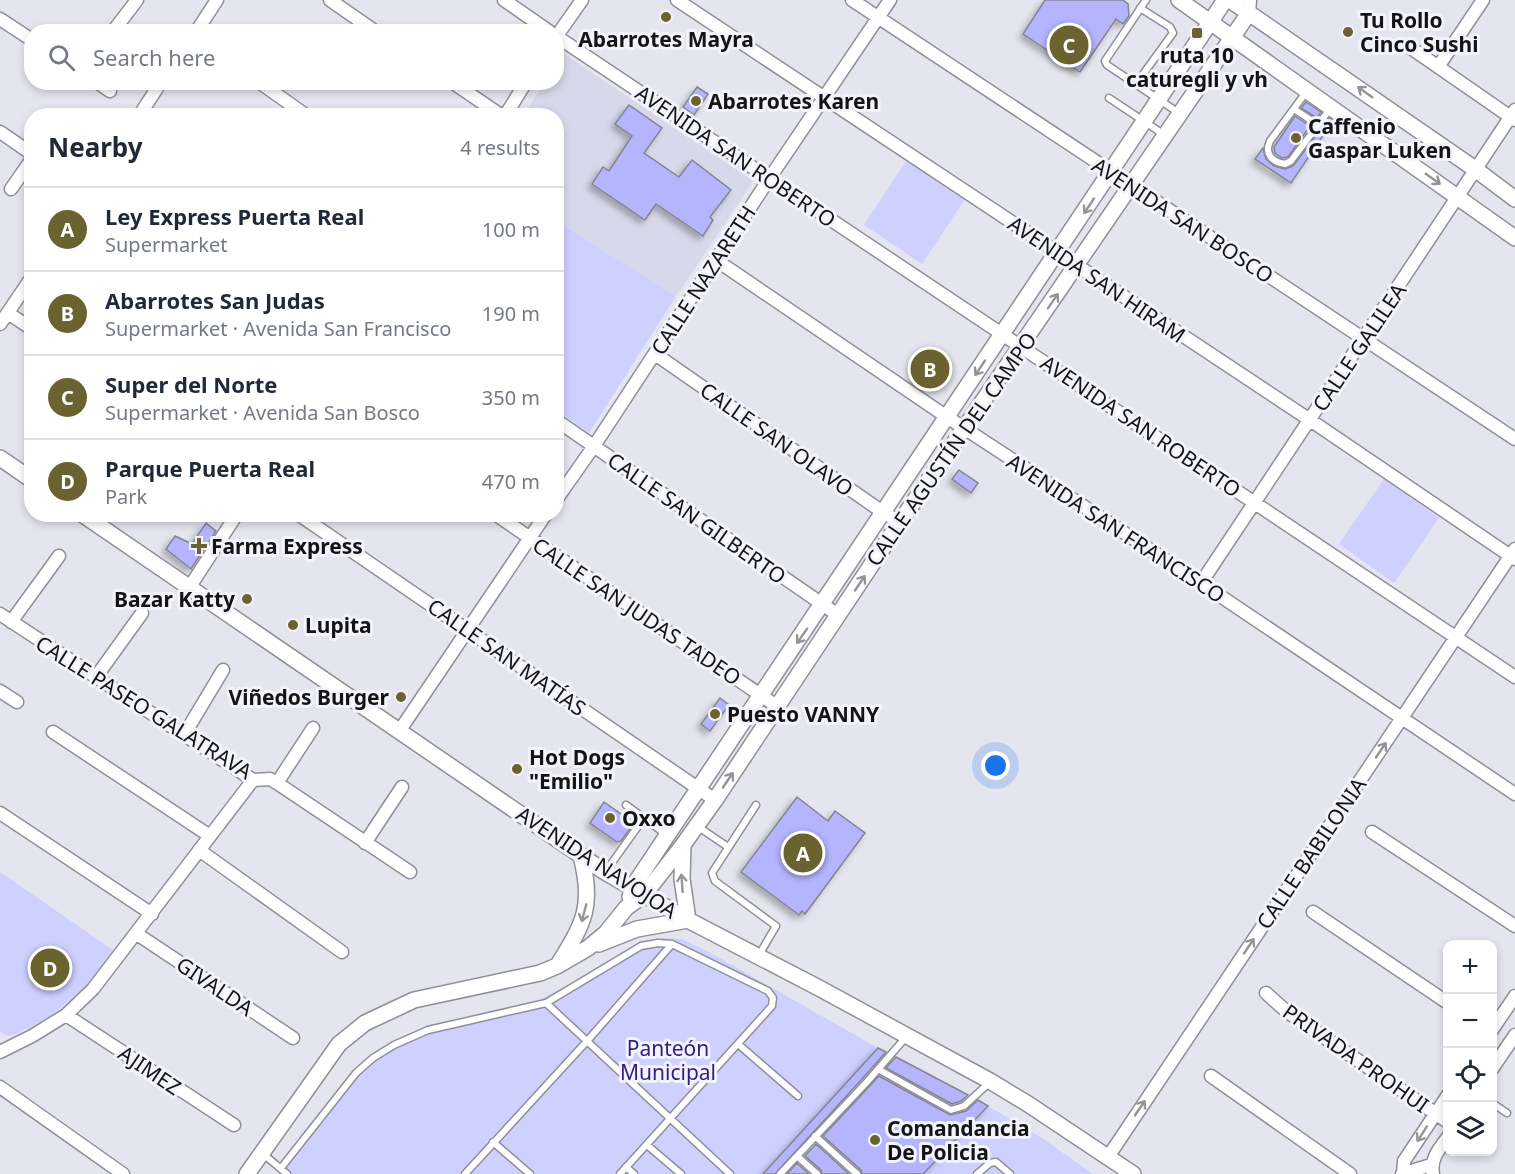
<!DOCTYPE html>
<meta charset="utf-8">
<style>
:root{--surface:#fff;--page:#f2f2f3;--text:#1f2937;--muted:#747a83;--line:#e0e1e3;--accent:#6b632f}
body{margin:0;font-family:"Noto Sans",sans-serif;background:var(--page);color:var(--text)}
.controls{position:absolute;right:18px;bottom:18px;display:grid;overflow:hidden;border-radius:12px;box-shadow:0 3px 9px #0003}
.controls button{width:54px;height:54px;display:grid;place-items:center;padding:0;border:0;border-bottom:2px solid var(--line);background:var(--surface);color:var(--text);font:30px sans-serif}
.you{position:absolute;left:996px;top:766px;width:21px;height:21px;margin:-15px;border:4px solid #fff;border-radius:50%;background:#1a73e8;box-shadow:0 0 0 9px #1a73e833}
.badge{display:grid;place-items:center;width:39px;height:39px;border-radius:50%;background:var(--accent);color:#fff;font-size:20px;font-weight:700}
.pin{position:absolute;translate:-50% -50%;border:3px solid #fff;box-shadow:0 2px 6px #0006}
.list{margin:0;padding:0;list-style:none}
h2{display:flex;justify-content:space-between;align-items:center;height:78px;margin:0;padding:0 24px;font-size:26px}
h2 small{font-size:20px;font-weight:400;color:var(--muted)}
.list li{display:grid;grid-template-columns:39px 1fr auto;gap:18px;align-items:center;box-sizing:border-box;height:84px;padding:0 24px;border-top:2px solid var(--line)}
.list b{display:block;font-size:22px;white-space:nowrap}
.list p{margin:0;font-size:20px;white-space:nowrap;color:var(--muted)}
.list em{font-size:20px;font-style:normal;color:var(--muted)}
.icon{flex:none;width:33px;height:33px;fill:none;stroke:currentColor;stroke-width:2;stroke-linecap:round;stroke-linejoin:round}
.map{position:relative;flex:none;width:1515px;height:1174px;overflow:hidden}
.search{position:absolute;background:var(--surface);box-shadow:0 3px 9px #0003;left:24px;top:24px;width:540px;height:66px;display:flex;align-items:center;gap:15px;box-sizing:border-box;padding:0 21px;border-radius:24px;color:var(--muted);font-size:22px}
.panel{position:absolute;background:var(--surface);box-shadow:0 3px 9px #0003;left:24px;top:108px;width:540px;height:414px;border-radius:24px}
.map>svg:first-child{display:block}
.built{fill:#d7d8e9}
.green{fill:#ced0ff}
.building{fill:#b4b5fe;stroke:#84858d;stroke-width:1.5;filter:url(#shadow)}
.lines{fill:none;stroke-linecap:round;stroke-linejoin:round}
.service-casing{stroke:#8f8f98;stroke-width:9}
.minor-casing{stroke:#8f8f98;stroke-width:15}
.tertiary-casing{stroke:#8f8f98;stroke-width:18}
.service{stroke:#fff;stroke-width:6}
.minor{stroke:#fff;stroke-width:12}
.tertiary{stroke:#fff;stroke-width:15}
.oneway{stroke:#959597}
.poi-dot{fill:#6b632f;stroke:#f2f3fc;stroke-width:2}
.labels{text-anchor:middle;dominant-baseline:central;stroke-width:6;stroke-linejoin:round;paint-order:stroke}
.poi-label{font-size:21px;font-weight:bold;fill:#141417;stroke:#f2f3fc;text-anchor:start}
.street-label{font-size:21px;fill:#141417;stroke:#f2f3fc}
.park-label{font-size:21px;fill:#321d83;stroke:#f2f3fc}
</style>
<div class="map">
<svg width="1515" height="1174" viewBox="0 0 1515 1174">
<defs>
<filter id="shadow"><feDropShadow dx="-4" dy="4" stdDeviation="3" flood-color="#0004"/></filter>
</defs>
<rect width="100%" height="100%" fill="#e5e5ef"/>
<path class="built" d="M564 54 753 181 676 296 557 220 556 116H522L545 83 556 82 557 65Z"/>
<path class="green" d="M906 161 965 199 922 264 864 225Z
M556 220 676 296 589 433 557 410Z
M1384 479 1439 518 1394 583 1339 544Z
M0 872 113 950 87 985 51 1016 20 1032 9 1036 0 1032Z
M663 938 681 939 711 953 878 1048 763 1174H280L342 1089 373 1056 401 1037 539 1000 647 943Z
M988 1106 1042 1138 1093 1174H923Z"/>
<path class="building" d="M1045 0H1123L1128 4 1129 16 1123 24 1116 19 1080 72 1023 34Z
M697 87 708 94 694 115 683 107Z
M1306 102 1321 112 1317 118 1301 108Z
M629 105 662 128 644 153 679 177 692 160 731 190 710 217 713 220 703 236 656 204 645 220 592 184 603 167 609 171 632 136 615 124Z
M1295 116 1310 126 1288 157 1282 158 1275 153 1274 147Z
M1329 118 1333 121 1291 183 1255 159 1263 148 1266 159 1274 166 1285 169 1293 166Z
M935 349 946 357 925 389 914 382Z
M959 470 978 483 971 493 952 479Z
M206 523 216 531 191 569 166 549 175 536 192 544Z
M720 698 729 705 710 731 701 724Z
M797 797 828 821 835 811 865 833 805 914 802 911 799 915 741 872Z
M604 802 634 823 621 841 617 842 590 823Z
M878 1048 886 1052 862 1079 775 1174H763Z
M896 1057 968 1095 961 1101 952 1104 886 1068Z
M879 1076 950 1115 966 1111 978 1100 988 1106 923 1174H862L861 1170 823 1136Z
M816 1144 849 1174H822L821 1170 805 1156Z
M797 1163 809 1174H787Z"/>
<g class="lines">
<defs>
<path id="service" d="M1146 0 1105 61 1107 65 1179 113
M1136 84 1173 33 1170 27 1140 8
M1307 91 1270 141C1264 154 1272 162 1285 164L1291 161 1330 109
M1109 98 1163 134
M1294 109 1318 125
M626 805 667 835
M756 805 712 873 715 881 776 926 759 955
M697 826 728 847
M606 871 644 818
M546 1003 730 1174
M738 1044 798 1096
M878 1069 951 1110 964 1106 989 1083
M1492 1103 1507 1113
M815 1136 857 1174
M493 1142 530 1174
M647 1145 681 1174
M262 1153 287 1174
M797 1156 817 1174
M626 1167 634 1174
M281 1168 356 1073 373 1058 394 1045 428 1030 546 1003 641 946 658 943 672 944 768 991 773 998 772 1006 620 1174
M465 1174 588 1040 672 944
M780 1174 866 1083 907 1036
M977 1174 990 1163 996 1162 1010 1174"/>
<path id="minor" d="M330 0 376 32
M504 0 550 32
M677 0 1310 420 1515 559
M852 0 1515 439
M1249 13 1250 0
M0 19 32 40
M114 30 137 0
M196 32 217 0
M556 36 1515 677
M556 37 582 0
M1411 48 1515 120
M1438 67 1483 0
M97 82 110 91
M259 82 307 116
M452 82 502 116
M139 116 161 82
M505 116 526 82
M0 132 32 154
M11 189 32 159
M716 260 947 417 1201 583 1515 794
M8 313 32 329
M0 324 32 277
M655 354 884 513 900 522
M556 420 838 615
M556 500 594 446 769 179 890 0
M298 514 715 800
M495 514 778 707
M1201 583 1515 110
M189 588 237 514
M0 614 253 780 270 779 277 783 410 872
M11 622 59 556
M96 677 142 613
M0 691 17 702
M400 730 546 514
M53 732 210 836
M184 735 223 670
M277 783 313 728
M0 813 152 914
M1372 832 1515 926
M365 843 402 787
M199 850 342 952
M1313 912 1448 1003
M137 934 293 1038
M1266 993 1286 1011 1448 1122
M66 1015 234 1125
M1492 1030 1515 996
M0 1052 32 1036 66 1015 93 989 253 780
M1492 1069 1515 1035
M1211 1076 1350 1174
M0 1087 123 1174
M1108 1157 1515 549
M1402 1174 1431 1165
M1403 1174 1404 1161 1448 1095
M1433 1174C1430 1159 1439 1149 1448 1137"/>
<path id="tertiary" d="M1179 0 1515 238
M1230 0 1475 169 1515 199
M0 458 32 480
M82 514 605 872 688 920 819 988 990 1081 1028 1104 1133 1174
M630 897 632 888 1225 0
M599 944 637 929 688 920 682 879 683 845
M558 965C584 923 594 906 581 856
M247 1174 339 1044 365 1023 414 1000 540 973 557 966 588 948 606 933 626 908 644 895 683 845 715 800 900 522 1249 13"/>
</defs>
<use href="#service" class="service-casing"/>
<use href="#minor" class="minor-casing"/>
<use href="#tertiary" class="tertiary-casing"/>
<use href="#service" class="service"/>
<use href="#minor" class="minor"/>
<use href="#tertiary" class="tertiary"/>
</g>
<defs><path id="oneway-shaft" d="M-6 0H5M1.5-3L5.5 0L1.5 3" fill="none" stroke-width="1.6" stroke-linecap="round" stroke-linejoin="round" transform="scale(1.5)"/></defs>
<g class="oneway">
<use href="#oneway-shaft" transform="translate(1365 92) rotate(-145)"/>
<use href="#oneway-shaft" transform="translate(1433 179) rotate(35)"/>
<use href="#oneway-shaft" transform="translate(1089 206) rotate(124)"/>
<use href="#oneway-shaft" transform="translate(1053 301) rotate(-55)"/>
<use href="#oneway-shaft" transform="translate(980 368) rotate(124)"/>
<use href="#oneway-shaft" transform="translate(860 583) rotate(-56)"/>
<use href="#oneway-shaft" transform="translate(802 636) rotate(125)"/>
<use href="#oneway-shaft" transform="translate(1381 750) rotate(-56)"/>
<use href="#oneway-shaft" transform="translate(728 780) rotate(-56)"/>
<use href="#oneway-shaft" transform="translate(682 883) rotate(-94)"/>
<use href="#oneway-shaft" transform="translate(584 913) rotate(105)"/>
<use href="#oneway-shaft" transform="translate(1249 946) rotate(-56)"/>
<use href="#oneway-shaft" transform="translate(1140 1108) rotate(-56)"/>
<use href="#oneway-shaft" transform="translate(1422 1134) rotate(123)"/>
</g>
<g class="poi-dot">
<circle cx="666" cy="17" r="6"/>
<circle cx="1348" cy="32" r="6"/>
<rect x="1191" y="27" width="12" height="12" rx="3"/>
<circle cx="696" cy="101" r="6"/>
<circle cx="1296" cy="138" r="6"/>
<path d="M196 537h6v6h6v6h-6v6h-6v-6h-6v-6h6z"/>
<circle cx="247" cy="599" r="6"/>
<circle cx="293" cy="625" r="6"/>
<circle cx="401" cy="697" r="6"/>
<circle cx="715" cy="714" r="6"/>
<circle cx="517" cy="769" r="6"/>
<circle cx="610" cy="818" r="6"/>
<circle cx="875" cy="1140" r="6"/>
</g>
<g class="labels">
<g class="poi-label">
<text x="1360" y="20">Tu Rollo<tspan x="1360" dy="24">Cinco Sushi</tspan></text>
<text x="666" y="39" text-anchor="middle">Abarrotes Mayra</text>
<text x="1197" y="55" text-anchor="middle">ruta 10<tspan x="1197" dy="24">caturegli y vh</tspan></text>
<text x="708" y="101">Abarrotes Karen</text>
<text x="1308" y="126">Caffenio<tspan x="1308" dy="24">Gaspar Luken</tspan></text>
<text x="211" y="546">Farma Express</text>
<text x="235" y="599" text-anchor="end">Bazar Katty</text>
<text x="305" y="625">Lupita</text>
<text x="389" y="697" text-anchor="end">Viñedos Burger</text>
<text x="727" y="714">Puesto VANNY</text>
<text x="529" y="757">Hot Dogs<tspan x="529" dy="24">"Emilio"</tspan></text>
<text x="622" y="818">Oxxo</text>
<text x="887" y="1128">Comandancia<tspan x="887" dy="24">De Policia</tspan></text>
</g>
<g class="street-label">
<text transform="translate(736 156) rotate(34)">AVENIDA SAN ROBERTO</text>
<text transform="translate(1183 220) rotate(33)">AVENIDA SAN BOSCO</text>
<text transform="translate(1097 279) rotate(34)">AVENIDA SAN HIRAM</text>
<text transform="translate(703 280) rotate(-57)">CALLE NAZARETH</text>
<text transform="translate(1359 347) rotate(-56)">CALLE GALILEA</text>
<text transform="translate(1141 426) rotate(34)">AVENIDA SAN ROBERTO</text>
<text transform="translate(777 439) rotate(35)">CALLE SAN OLAVO</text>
<text transform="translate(951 449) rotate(-55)">CALLE AGUSTÍN DEL CAMPO</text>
<text transform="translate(697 518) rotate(35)">CALLE SAN GILBERTO</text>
<text transform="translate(1116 528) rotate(33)">AVENIDA SAN FRANCISCO</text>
<text transform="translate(637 611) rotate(34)">CALLE SAN JUDAS TADEO</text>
<text transform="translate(507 657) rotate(35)">CALLE SAN MATÍAS</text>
<text transform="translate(144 707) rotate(32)">CALLE PASEO GALATRAVA</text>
<text transform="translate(1311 853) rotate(-56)">CALLE BABILONIA</text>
<text transform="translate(597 862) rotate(33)">AVENIDA NAVOJOA</text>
<text transform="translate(215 986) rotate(34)">GIVALDA</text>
<text transform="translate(1356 1058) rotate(35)">PRIVADA PROHUI</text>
<text transform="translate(150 1070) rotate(34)">AJIMEZ</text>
</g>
<g class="park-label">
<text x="668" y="1048">Panteón<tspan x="668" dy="24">Municipal</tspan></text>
</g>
</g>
</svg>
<div class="controls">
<button>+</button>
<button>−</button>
<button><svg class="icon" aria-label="locate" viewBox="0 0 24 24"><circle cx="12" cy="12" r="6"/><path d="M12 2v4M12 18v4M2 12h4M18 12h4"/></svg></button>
<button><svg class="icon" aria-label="layers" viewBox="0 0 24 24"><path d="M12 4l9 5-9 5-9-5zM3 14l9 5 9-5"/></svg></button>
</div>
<div class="you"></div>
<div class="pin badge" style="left:803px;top:853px">A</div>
<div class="pin badge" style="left:930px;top:369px">B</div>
<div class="pin badge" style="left:1069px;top:45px">C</div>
<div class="pin badge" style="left:50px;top:968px">D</div>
<div class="search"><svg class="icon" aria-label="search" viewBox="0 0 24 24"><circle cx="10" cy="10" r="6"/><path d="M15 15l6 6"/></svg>Search here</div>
<section class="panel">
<h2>Nearby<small>4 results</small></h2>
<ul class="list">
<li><span class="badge">A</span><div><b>Ley Express Puerta Real</b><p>Supermarket</p></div><em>100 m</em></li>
<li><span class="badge">B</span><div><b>Abarrotes San Judas</b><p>Supermarket · Avenida San Francisco</p></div><em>190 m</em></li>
<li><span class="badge">C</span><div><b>Super del Norte</b><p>Supermarket · Avenida San Bosco</p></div><em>350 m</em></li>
<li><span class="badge">D</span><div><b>Parque Puerta Real</b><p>Park</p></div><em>470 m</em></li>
</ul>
</section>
</div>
